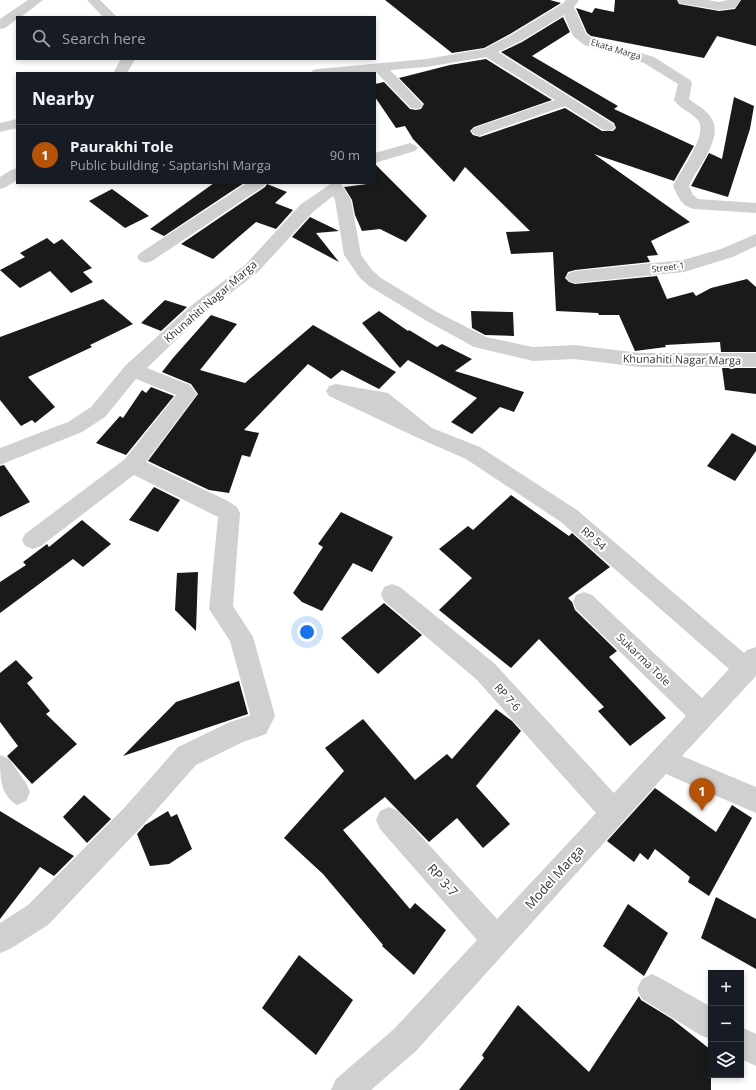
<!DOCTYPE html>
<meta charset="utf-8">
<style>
:root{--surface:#171b24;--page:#20242c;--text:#f1f3f6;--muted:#9ea1a6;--line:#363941;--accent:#b45309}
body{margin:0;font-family:"Open Sans",sans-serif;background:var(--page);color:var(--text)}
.controls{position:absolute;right:12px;bottom:12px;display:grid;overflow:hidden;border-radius:0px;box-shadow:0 2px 6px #0003}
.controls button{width:36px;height:36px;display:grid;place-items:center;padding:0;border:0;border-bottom:1px solid var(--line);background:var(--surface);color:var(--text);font:20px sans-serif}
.you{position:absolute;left:307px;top:632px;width:14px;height:14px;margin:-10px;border:3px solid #fff;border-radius:50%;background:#1a73e8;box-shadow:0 0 0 6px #1a73e833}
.badge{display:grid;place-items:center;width:26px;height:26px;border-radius:50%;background:var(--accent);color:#fff;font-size:13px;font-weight:700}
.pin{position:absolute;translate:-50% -33px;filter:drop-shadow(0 1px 2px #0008)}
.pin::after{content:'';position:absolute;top:21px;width:14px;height:12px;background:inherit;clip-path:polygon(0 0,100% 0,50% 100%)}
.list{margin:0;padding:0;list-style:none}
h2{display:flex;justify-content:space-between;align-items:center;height:52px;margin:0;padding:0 16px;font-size:17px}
h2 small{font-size:13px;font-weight:400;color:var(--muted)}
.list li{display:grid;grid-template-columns:26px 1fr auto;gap:12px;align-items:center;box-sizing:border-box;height:60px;padding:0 16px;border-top:1px solid var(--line)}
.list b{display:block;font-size:15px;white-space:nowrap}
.list p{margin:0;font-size:13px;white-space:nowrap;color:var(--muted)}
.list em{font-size:13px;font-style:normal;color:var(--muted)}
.icon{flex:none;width:22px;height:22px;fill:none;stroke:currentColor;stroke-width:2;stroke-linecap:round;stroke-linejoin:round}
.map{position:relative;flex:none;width:756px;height:1090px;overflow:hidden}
.search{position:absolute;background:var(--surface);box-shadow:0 2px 6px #0003;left:16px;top:16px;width:360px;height:44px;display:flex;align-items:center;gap:10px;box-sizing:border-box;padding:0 14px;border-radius:0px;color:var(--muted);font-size:15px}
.panel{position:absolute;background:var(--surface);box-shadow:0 2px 6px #0003;left:16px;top:72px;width:360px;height:112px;border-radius:0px}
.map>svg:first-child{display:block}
.building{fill:#1a1a1a}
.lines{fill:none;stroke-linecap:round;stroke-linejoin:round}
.street{fill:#d0d0d0;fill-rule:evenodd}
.labels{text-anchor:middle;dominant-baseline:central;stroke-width:4;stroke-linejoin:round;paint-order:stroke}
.far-street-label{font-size:9px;fill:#333;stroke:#fff}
.street-label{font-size:11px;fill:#333;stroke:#fff}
.near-street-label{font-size:13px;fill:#333;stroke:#fff}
</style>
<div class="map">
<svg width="756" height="1090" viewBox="0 0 756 1090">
<rect width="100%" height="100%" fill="#fff"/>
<path class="building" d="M385 0H550L561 3 510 34 484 48 452 53Z
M615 0H677L679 4 719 11 735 9 741 0H756V46L717 36 704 58 591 36 587 33 576 8 592 13 595 8 614 12Z
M563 17 570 32 532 56 618 106 614 109 694 146 674 181 594 154 690 222 651 241 658 255 647 256 650 262 575 270 568 272 565 278 569 282 575 284 657 276 667 299 693 292 696 296 711 288 747 279 756 287V352H721L720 342 665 345 666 347 635 351 619 315H599L598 313 556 311 553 252 511 254 506 232 530 231 465 167 454 182 413 139 405 126 396 128 375 97V84L384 82 410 109 416 110 421 109 424 104 399 78 450 65 486 59 552 100 474 127 470 131 473 135 480 137 565 108 602 131H613L616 128 614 123 501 52 522 42Z
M734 97 754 106 750 129 728 197 691 186 709 153 722 159Z
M375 164 427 216 406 242 380 229 362 231 355 215 352 200 344 187 375 183Z
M214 183H244L164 236 150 229Z
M267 184 287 192 275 203 293 210 276 229 256 222 213 259 181 244 265 187Z
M112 189 149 216 125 228 89 201Z
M310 217 339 231 316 233 339 262 292 237Z
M47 238 54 244 62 239 92 268 83 272 93 282 71 293 50 271 20 288 0 270 25 257 20 253Z
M103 299 133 324 90 345 92 347 28 377 55 407 35 423 32 420 21 426 0 400V337Z
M165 300 187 307 161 331 141 323Z
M379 311 408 331 409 330 437 347 442 344 472 359 455 371 524 392 514 412 500 407 472 434 451 422 477 398 408 360 400 368 362 323Z
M471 311 513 312 514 336 485 335 472 328Z
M211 315 237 324 200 370 245 383 313 325 396 372 379 389 342 370 331 379 308 364 244 430 259 433 250 457 242 455 229 493 209 490 148 461 198 394 191 384 162 372 173 358Z
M722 368H756V394L725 390Z
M151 387 174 396 126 455 96 443 120 416 123 418 142 390 146 393Z
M732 433 756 446V451L735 481 707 466Z
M4 465 30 502 0 517V466Z
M154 487 180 500 158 532 129 520Z
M511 495 569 536 572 533 610 567 568 598 572 602 575 610 617 651 609 657 666 718 630 746 598 711 604 707 539 639 511 668 439 610 472 578 439 549 468 526 473 530Z
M341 512 393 537 372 572 353 563 322 611 302 602 293 593 323 547 318 544Z
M82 520 111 544 83 567 73 559 0 613V582L26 565 23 562 47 544 49 547Z
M198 572 196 631 175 610 177 573Z
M384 603 422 635 378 674 341 638Z
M16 660 33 678 27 683 50 711 46 714 77 744 32 784 7 756 18 746 0 722V673Z
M239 681 248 714 123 756 176 702Z
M496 709 512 721 521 731 476 786 510 824 483 848 457 818 429 842 385 797 343 830 410 909 415 903 446 930 414 975 382 946 383 945 323 874 284 838 344 771 325 748 363 719 415 780 447 754 452 759Z
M655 788 716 832 732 805 752 818 709 896 688 882 690 877 655 849 648 860 640 853 634 862 607 841Z
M84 795 111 819 87 843 63 817Z
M0 811 74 856 54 876 40 867 0 919Z
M168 811 171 817 177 814 192 849 169 864 150 866 137 834 145 825Z
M716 897 756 919V969L701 938Z
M628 904 668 933 644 976 603 946Z
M299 955 353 1000 316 1055 262 1008Z
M639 996 641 1000 672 1019 711 1050V1090H459L484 1058 482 1055 518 1005 589 1072Z"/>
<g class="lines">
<path class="street" d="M28 0H43L21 17H17V19L5 28 0 29V19Z
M87 0H100L117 17H103Z
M566 0H579L574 7 586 34 594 39 654 57 690 80 692 83 689 99C695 104 705 109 710 116 726 137 697 167 689 186L693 195 698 199 756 203V213L694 209C681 206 678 197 673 186 679 172 709 135 698 120 691 112 680 109 674 100L678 84 644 63 584 45 573 36 564 15 521 41 498 52 613 124 615 127 613 130 608 131 603 130 565 106 484 134 479 136 474 134 471 131 474 128 555 100 486 57 426 67 390 70 423 105 421 108 416 109 411 108 376 72 311 73 313 70 318 69 426 59 484 49 511 35 562 4Z
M678 0H707L719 2 727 0H740L735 8 719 10 684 4 679 3Z
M121 59H135L127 73H113Z
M17 119V128L0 132V123Z
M410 143 415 145 418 148 415 151 375 163V153Z
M17 168V180L6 187 0 189V177L11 170Z
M247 183H266L264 186 152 261 146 263 140 261 137 257 140 253Z
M332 183 341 184 351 200 361 255 372 270 381 278 437 312 486 337 533 347 574 345 640 353H756V367H640L574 359 533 361 474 347 425 320 369 286 360 278 344 255 335 200 333 196 313 212 257 273 204 313 147 368 190 385 197 394 146 462 228 501 237 507 240 513 233 606 253 637 275 716 266 734 243 742 196 765 143 825 48 925 10 949 0 953V923L28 905 125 807 178 747 230 722 249 716 250 714 230 641 209 609 218 517 134 475 41 546 33 549 25 546 22 540 25 534 125 459 176 395 136 379 105 417 82 432 0 465V448L68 422 91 407 126 365 192 305 245 265 301 204Z
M756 234V246L733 257 684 272 575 283 569 281 566 277 569 273 575 271 683 260 721 249Z
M336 384 388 393 432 428 480 447 577 510 744 653 747 650 756 647V674L755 677 682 756 756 787V813L666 774 416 1051 371 1090H331L336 1079 394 1029 477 940 380 829 376 820 380 811 389 807 398 811 497 919 596 813 476 679 384 601 381 594 384 587 392 584 400 587 494 663 614 793 686 716 576 609 573 602 576 595 584 592 592 595 702 698 729 669 561 522 466 459 418 438 329 396 326 391 329 386Z
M0 755 9 759 26 783 30 792 26 801 17 805C0 795 0 777 0 755Z
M652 974 662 979 711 1007V1039L700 1035 642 999 637 989 642 979Z
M741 1027 756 1034V1066L741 1059Z"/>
</g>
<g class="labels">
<g class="far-street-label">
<text transform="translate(616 49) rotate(17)">Ekata Marga</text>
<text transform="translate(668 267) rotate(-7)">Street-1</text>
</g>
<g class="street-label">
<text transform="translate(210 301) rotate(-41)">Khunahiti Nagar Marga</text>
<text transform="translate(682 359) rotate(1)">Khunahiti Nagar Marga</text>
<text transform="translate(594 538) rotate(41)">RP 54</text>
<text transform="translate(644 659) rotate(44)">Sukarma Tole</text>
<text transform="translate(508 697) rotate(48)">RP 7-6</text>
</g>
<g class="near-street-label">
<text transform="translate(554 877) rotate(-48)">Model Marga</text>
<text transform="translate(443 880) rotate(48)">RP 3-7</text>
</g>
</g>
</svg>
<div class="controls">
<button>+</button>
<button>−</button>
<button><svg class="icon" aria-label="layers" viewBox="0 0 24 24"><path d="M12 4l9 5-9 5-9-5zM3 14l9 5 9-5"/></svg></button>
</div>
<div class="you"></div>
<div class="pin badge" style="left:702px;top:811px">1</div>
<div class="search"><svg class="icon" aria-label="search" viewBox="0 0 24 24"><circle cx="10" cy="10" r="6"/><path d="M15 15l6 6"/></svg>Search here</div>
<section class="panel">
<h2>Nearby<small></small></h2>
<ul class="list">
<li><span class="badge">1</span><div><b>Paurakhi Tole</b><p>Public building · Saptarishi Marga</p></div><em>90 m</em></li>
</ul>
</section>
</div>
